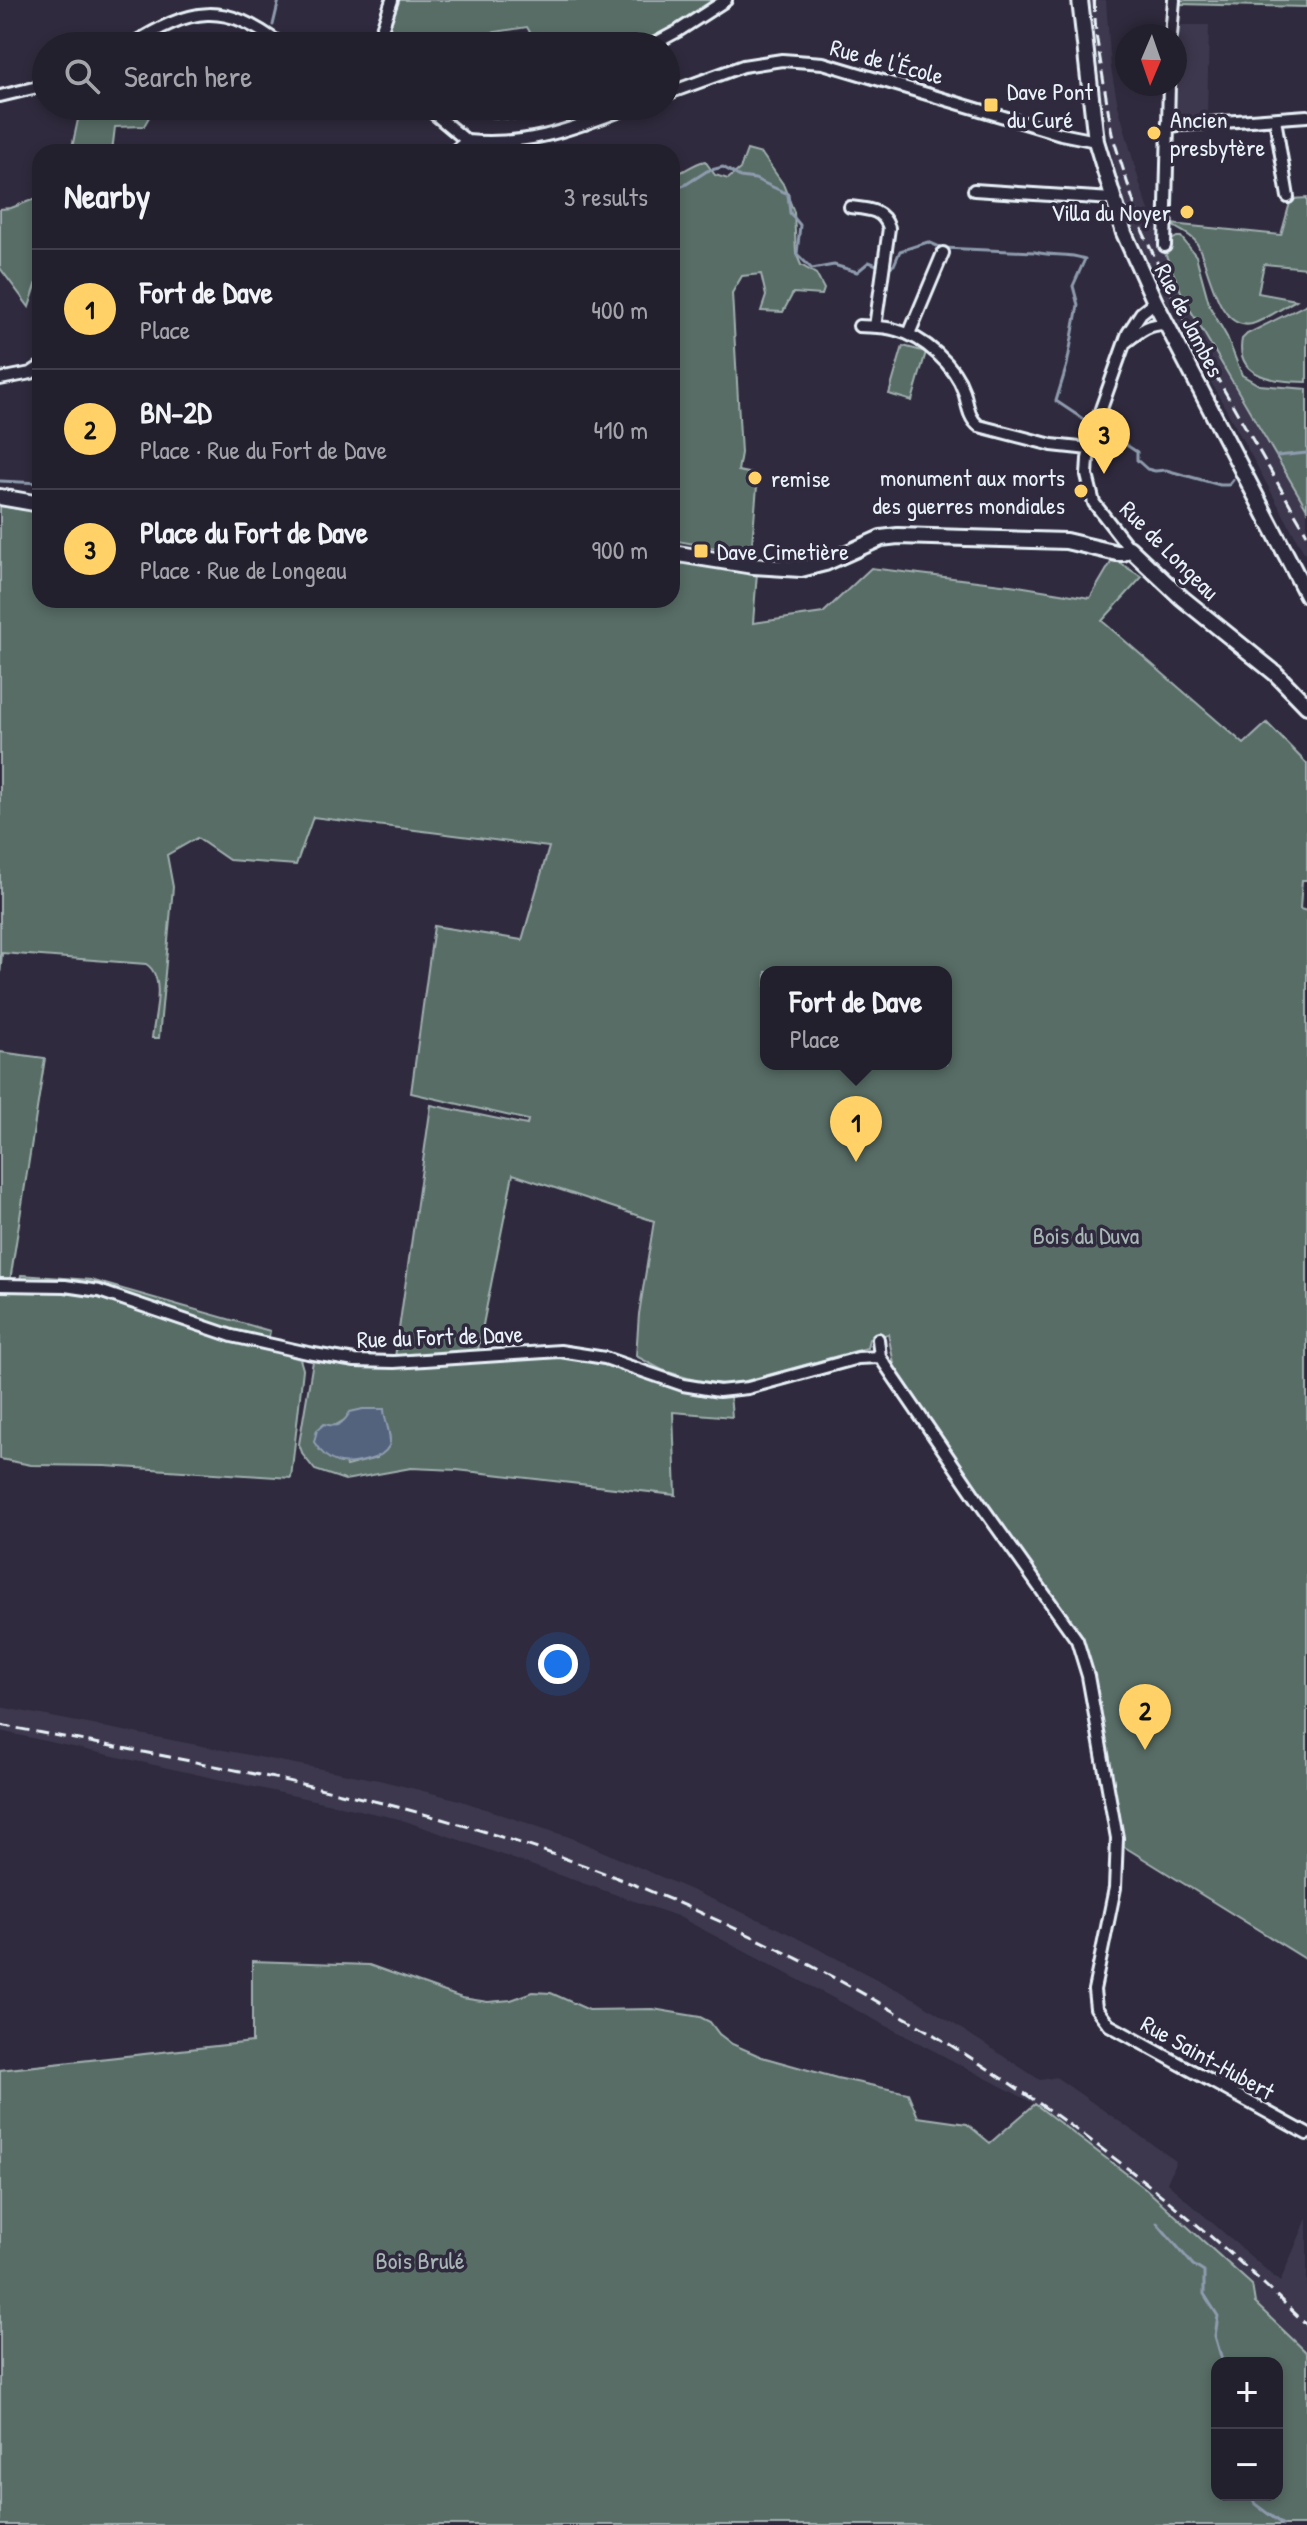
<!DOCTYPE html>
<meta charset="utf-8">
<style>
:root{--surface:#23202e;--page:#2f2d3a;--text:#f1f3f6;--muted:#a3a3aa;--line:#403e4a;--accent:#ffd166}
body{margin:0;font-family:"Patrick Hand",sans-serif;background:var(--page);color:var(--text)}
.controls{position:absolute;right:24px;bottom:24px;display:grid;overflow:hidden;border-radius:16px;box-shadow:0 4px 12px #0003}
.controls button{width:72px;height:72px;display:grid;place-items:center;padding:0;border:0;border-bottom:2px solid var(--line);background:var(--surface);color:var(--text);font:40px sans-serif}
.compass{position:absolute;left:1115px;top:24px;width:72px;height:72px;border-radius:50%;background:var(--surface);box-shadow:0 4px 12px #0003;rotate:182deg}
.you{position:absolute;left:558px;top:1664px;width:28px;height:28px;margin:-20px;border:6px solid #fff;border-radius:50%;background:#1a73e8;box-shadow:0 0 0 12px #1a73e833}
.badge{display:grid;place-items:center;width:52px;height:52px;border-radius:50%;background:var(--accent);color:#111;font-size:26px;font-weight:700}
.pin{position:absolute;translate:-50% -66px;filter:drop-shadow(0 2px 4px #0008)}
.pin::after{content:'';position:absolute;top:42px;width:28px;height:24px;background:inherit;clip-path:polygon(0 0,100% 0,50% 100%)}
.popup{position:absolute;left:760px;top:966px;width:192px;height:104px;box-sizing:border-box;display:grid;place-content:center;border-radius:16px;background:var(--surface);filter:drop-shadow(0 2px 6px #0005);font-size:26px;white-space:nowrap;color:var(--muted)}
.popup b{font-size:30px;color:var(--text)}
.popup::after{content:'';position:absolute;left:50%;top:100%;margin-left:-16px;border:16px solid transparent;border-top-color:var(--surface)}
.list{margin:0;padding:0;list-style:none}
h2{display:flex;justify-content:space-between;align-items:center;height:104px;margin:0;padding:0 32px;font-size:34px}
h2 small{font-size:26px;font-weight:400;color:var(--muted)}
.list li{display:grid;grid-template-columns:52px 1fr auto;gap:24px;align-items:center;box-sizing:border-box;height:120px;padding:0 32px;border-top:2px solid var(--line)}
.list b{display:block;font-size:30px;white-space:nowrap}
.list p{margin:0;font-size:26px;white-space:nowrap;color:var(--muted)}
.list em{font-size:26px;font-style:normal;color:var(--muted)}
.icon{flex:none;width:44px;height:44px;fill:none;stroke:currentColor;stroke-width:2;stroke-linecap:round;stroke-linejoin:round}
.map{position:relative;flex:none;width:1307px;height:2525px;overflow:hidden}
.search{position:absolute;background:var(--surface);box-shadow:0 4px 12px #0003;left:32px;top:32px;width:648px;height:88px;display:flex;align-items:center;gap:20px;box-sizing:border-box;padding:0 28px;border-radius:44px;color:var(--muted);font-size:30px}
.panel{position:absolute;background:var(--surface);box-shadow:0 4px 12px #0003;left:32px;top:144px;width:648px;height:464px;border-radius:24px}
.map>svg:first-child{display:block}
.built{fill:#3c384e}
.green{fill:#596d66;stroke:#a0afaf;stroke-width:2;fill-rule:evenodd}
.water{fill:#53647e;stroke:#8f9caf;stroke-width:2}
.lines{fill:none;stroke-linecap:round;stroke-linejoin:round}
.stream{stroke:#8f9caf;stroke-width:3}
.street-casing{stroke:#e8f1f8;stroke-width:16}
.secondary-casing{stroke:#e8f1f8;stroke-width:20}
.street{stroke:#2f2a3d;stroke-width:10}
.secondary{stroke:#2f2a3d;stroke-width:14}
.rail{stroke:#e8f1f8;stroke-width:3;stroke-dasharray:12 6;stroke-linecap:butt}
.poi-dot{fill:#ffd166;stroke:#2f2a3d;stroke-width:3}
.labels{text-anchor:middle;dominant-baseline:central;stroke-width:7;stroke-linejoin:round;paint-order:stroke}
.street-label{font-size:24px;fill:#e8f1f8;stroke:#2f2a3d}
.poi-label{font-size:24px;fill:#e8f1f8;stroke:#2f2a3d;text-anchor:start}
.park-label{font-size:24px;fill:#a8b6b6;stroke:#2f2a3d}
</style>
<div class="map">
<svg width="1307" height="2525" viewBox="0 0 1307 2525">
<rect width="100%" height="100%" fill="#2f2a3d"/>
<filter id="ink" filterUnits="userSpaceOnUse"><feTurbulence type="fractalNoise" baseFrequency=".0125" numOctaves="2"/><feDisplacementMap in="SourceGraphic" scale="16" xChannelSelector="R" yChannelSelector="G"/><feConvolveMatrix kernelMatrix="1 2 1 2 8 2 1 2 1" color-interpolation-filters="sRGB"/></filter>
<g filter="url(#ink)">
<path class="built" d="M1089 0H1106L1111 68 1118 105 1141 188 1171 270 1230 380 1307 509V558L1157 283 1120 193 1093 61Z
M1175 25H1209L1207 120 1176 122 1172 111Z
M0 1707 379 1780 456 1799 572 1838 776 1927 917 2000 1040 2080 1056 2077 1176 2161 1167 2183 1280 2282 1307 2218V2353L1255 2303 1222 2258 1145 2188 1035 2104 677 1916 399 1819 0 1731Z"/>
<path class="green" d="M397 0H718L674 28 639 46H538L527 27 409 46 400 33 385 32Z
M1179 0H1307V7L1179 4Z
M81 106H149L153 110 144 126 115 127 112 152H71Z
M478 106H501L502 111 503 106H520L521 120 478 116Z
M747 150 762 154 783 184 794 212 796 253 801 265 816 274 824 289 822 295 793 293 783 312 761 311 766 296 761 274 742 276 732 293 741 453 738 471 758 475 752 544 738 552 672 540V175C685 173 691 164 705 161L715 175 728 179 740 169Z
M40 197V273L29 307 0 268V209L11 208Z
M1307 198V268L1264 264 1258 293 1296 300C1283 307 1266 320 1252 324 1216 332 1209 262 1196 242 1189 233 1179 231 1171 224L1281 235 1291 199Z
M1177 237H1181L1196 256 1210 307 1227 337 1242 375 1259 385 1307 389V509L1184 299 1165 253 1170 241Z
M1307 304V382C1279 382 1234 379 1242 339L1247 334Z
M903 346 926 352 912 401 889 394Z
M0 506 40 512V600H672V559L757 573 753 623 823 613 871 568 1018 586 1090 598 1113 559 1142 577 1102 621 1244 744 1267 723 1307 764V880H1302L1300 909 1307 911V1960L1123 1846 1099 1708 1081 1640 897 1379 888 1334 869 1339 867 1348 731 1385 694 1380 662 1370 636 1356 639 1314 654 1221 513 1174 478 1350 395 1357 431 1105 527 1125 528 1120 411 1093 434 926 522 940 549 847 313 817 296 865 229 860 197 838 167 855 173 887 159 1038H152C154 1018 167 977 146 964L2 953 0 976ZM766 972H946V1064H766Z
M0 1052 45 1058 10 1281H0Z
M21 1275 91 1280 270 1331 268 1342 99 1287 68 1282 20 1280Z
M0 1289 62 1290 108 1298 234 1340 300 1359 303 1369 291 1478 105 1466 31 1465 0 1459Z
M559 1356C618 1363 671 1392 730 1395L732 1417 673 1412 676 1495 457 1470 411 1468 345 1480 315 1470 303 1455 299 1444 313 1361 349 1364ZM363 1409H384L377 1458 346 1466 333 1427Z
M252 1961 369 1965 462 1998 488 2002 511 2000 533 1992 551 1993 589 2010 653 2009 700 2017 710 2022 719 2034 732 2044 762 2057 837 2078 908 2093 918 2117 967 2124 990 2143 1035 2104 1145 2188 1222 2258 1252 2285 1255 2303 1307 2353V2525H0V2070L252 2042ZM1217 2363H1277V2495H1217Z"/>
<path class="water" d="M363 1409H384C384 1420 393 1437 389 1446 385 1454 376 1458 368 1460 344 1467 328 1465 314 1442L317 1430 324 1424C337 1428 343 1424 350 1412Z"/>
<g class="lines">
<path class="stream" d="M273 25 279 0
M672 189 685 185 707 171 723 167 740 177 755 179 788 194 790 213 800 225 797 254 812 269 834 265 857 272 869 262 882 267
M888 268 894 265 900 251 928 242 942 248 1035 252C1052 257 1067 252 1085 259L1073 286 1078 305 1067 365 1056 401 1089 423
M1102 429 1137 452V460L1147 469 1155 471 1166 470 1220 485H1229L1233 480
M1277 456 1307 453
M0 481 40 483
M1157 2223 1193 2265 1204 2272V2294L1218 2316 1215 2336 1223 2363
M1250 2495 1255 2504 1283 2525"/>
<defs>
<path id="street" d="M1171 36 1174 0
M129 46C192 7 223 0 283 46
M372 46 382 29 392 0
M650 46 678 31 726 0
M666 94 743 66 782 60 823 63 1061 134 1096 141
M0 96 46 85
M425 106 467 141
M1275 119 1288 197
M585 124 590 106
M1167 126 1307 116
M453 152 467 141C530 147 576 127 634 106
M974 190 1112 199
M850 207C868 209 883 209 889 228L875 327
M1165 246 1169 84
M859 326C871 327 884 326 896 330 924 337 955 365 964 392 968 404 968 418 979 426L1052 445 1089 449
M909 334 943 253
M1126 342C1140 331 1149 323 1168 324
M0 379 31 373 40 367
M1129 548 1094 503 1087 475 1088 459 1096 423 1128 333 1141 313 1155 302
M0 1285 65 1286 99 1291 232 1336 308 1353 355 1361 394 1362 560 1351 605 1358 683 1385 719 1391 748 1388 858 1358 880 1357 981 1505 1077 1640 1088 1676 1117 1838 1115 1888 1094 1990 1096 2008 1109 2025 1307 2134
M878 1339 880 1357"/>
<path id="secondary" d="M1080 0 1096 141 1124 233 1155 302 1307 595
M0 497 40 504
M672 553 753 566 801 569 825 563 881 538 898 536 1066 541 1117 553H1123L1129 548 1182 598 1275 673 1307 706"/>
</defs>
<use href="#street" class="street-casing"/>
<use href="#secondary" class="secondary-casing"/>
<use href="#street" class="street"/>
<use href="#secondary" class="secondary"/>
<path class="rail" d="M1094 0 1096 34 1112 134 1143 232 1186 324 1307 534
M0 1725C166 1757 334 1784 495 1835 800 1931 1079 2102 1307 2325"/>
</g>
</g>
<g class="poi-dot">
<rect x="983" y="97" width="16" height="16" rx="4"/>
<circle cx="1154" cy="133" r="8"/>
<circle cx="1187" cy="212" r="8"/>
<circle cx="755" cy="478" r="8"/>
<circle cx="1081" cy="491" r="8"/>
<rect x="693" y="543" width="16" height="16" rx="4"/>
</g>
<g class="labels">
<g class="street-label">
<text transform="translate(887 61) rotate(15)">Rue de l'École</text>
<text transform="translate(1190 320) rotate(63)">Rue de Jambes</text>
<text transform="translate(1170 550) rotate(45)">Rue de Longeau</text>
<text transform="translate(440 1336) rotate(-2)">Rue du Fort de Dave</text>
<text transform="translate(1208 2057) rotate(29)">Rue Saint-Hubert</text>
</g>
<g class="poi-label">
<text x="1007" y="91">Dave Pont<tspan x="1007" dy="28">du Curé</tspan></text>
<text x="1170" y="119">Ancien<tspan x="1170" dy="28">presbytère</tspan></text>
<text x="1171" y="212" text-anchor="end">Villa du Noyer</text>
<text x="1065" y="477" text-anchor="end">monument aux morts<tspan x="1065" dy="28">des guerres mondiales</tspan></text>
<text x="771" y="478">remise</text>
<text x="717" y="551">Dave Cimetière</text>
</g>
<g class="park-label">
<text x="1086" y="1235">Bois du Duva</text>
<text x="420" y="2260">Bois Brulé</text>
</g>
</g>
</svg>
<div class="controls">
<button>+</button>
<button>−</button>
</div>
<svg class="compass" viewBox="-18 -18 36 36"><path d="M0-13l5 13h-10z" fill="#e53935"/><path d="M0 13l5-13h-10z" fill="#a3a3aa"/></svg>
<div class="you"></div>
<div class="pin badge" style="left:856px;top:1162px">1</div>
<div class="popup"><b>Fort de Dave</b>Place</div>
<div class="pin badge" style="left:1145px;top:1750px">2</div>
<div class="pin badge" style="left:1104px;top:474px">3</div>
<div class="search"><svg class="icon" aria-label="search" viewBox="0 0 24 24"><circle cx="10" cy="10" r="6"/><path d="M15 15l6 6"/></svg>Search here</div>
<section class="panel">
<h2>Nearby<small>3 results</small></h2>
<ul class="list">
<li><span class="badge">1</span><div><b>Fort de Dave</b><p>Place</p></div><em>400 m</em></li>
<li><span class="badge">2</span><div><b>BN-2D</b><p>Place · Rue du Fort de Dave</p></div><em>410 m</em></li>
<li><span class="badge">3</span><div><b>Place du Fort de Dave</b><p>Place · Rue de Longeau</p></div><em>900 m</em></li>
</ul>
</section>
</div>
